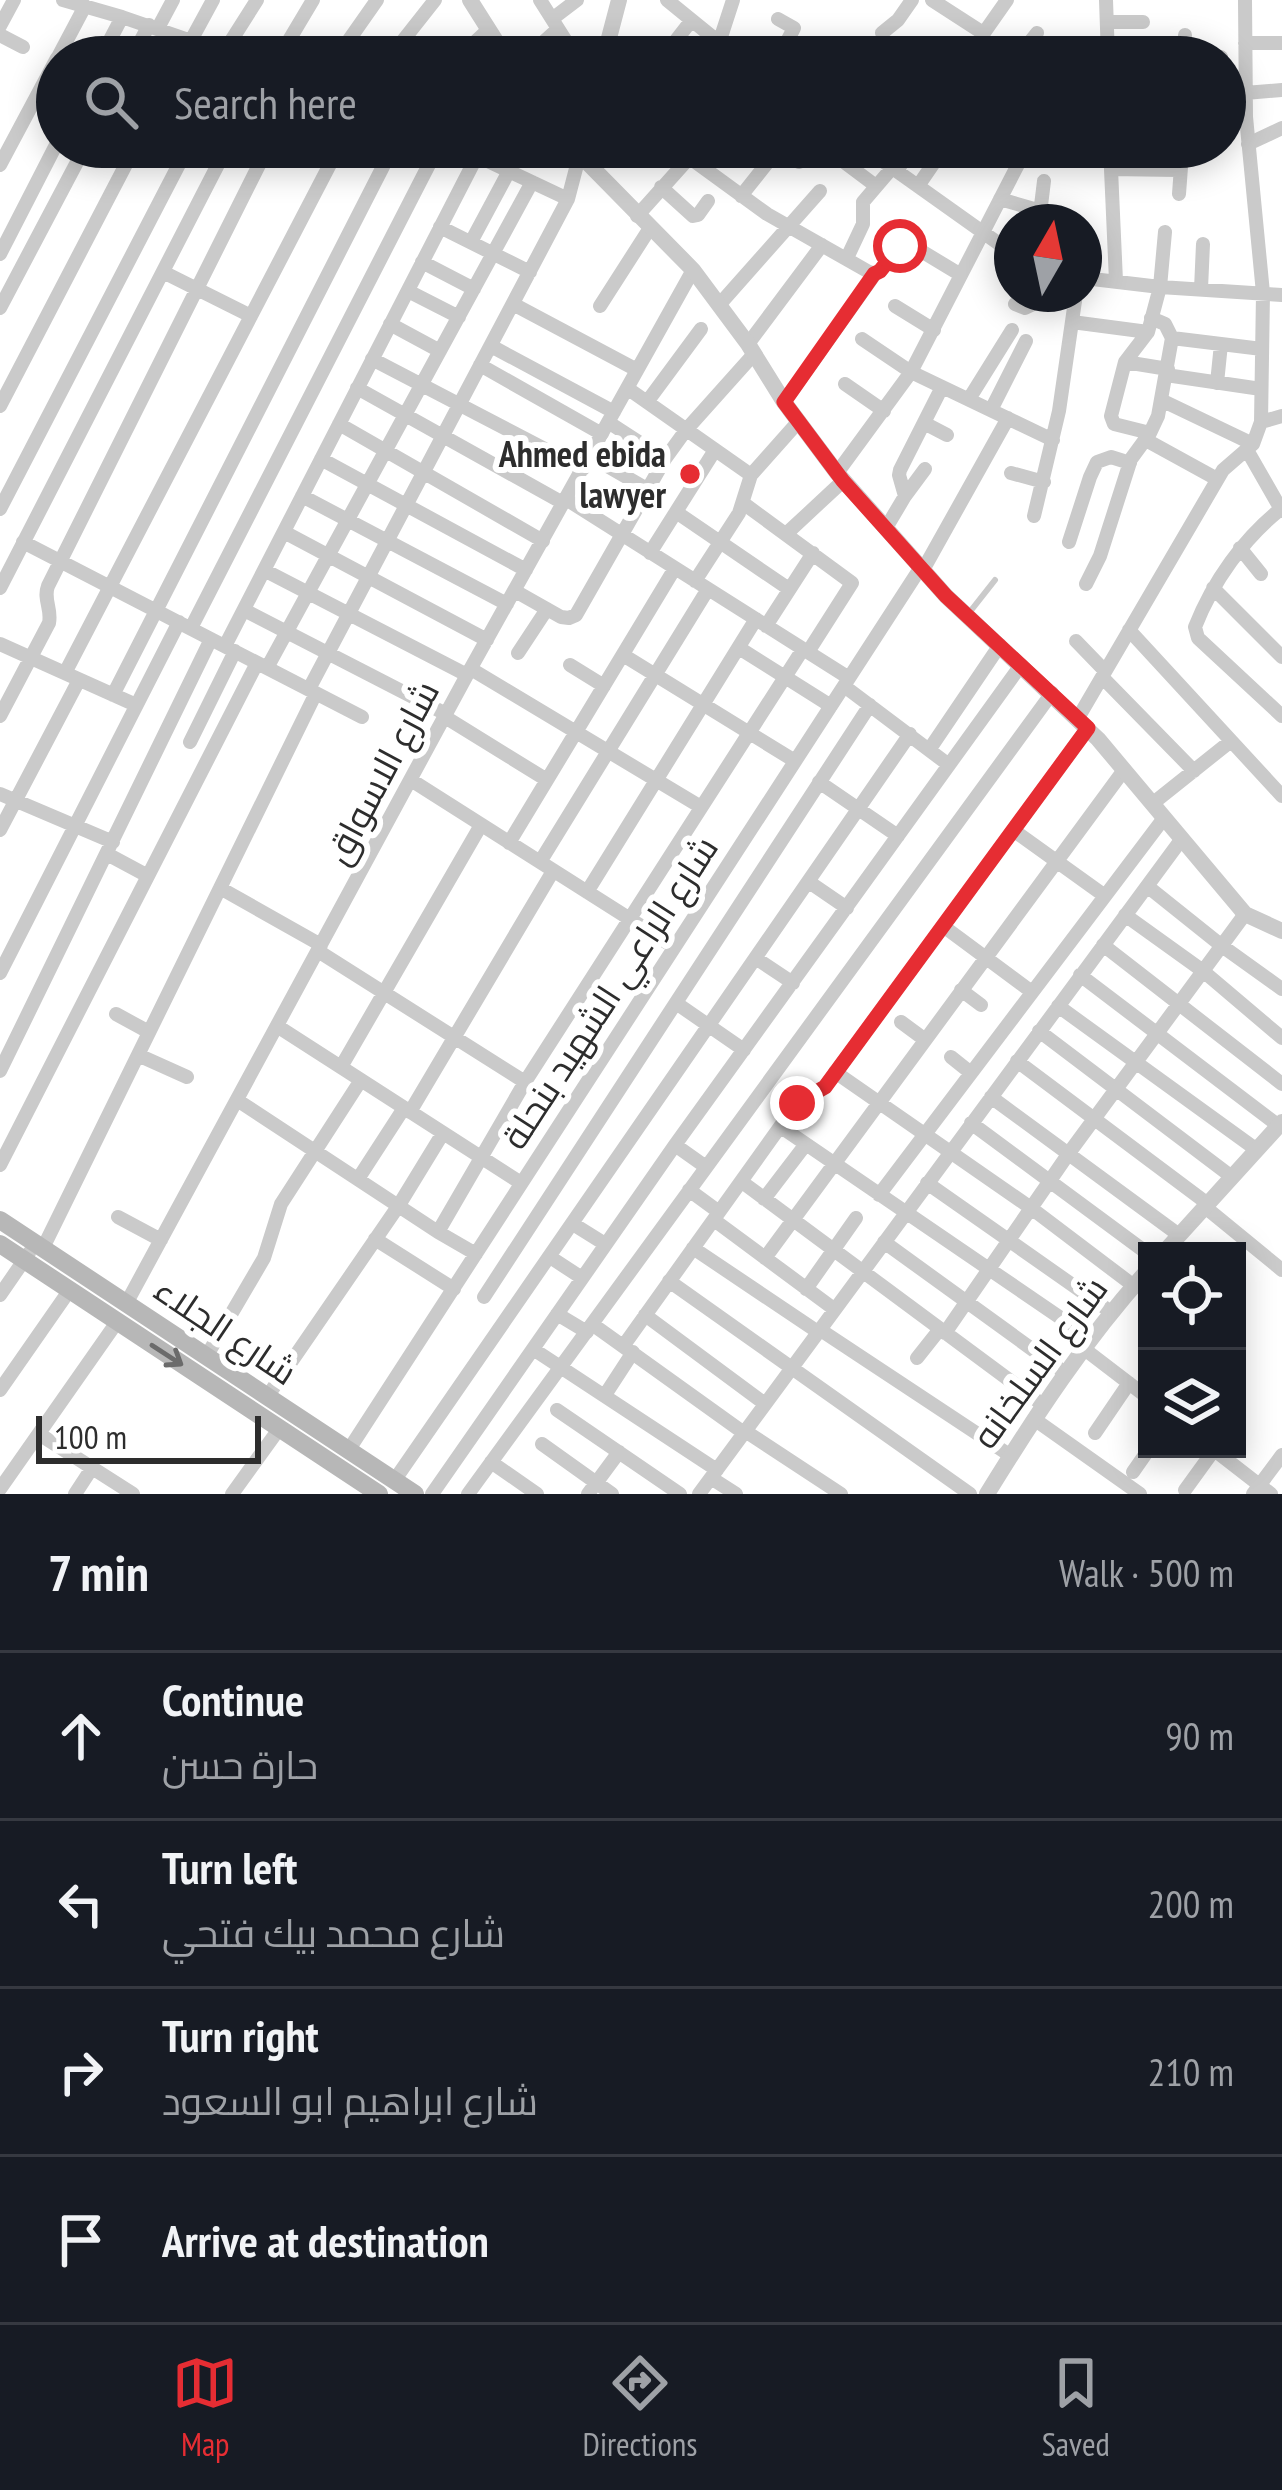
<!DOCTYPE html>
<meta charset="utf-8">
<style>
:root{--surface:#171b24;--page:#242831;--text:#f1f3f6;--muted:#9ea1a6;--line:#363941;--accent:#e62d33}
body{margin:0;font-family:"PT Sans Narrow",Cairo,sans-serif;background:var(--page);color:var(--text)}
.controls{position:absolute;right:36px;bottom:36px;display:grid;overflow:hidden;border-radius:0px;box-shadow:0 6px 30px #0003}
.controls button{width:108px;height:108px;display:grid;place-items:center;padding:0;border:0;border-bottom:3px solid var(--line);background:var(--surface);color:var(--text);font:60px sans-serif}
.compass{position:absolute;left:994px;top:204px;width:108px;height:108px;border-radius:50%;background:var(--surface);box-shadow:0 6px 30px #0003;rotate:9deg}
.scale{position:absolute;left:36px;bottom:30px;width:225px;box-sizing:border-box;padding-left:12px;border:6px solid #2d2d2d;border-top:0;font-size:33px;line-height:42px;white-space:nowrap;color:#2d2d2d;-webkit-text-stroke:9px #fff;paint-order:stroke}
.stop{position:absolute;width:36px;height:36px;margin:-27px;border:9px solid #e62d33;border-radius:50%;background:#fff}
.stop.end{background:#e62d33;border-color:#fff;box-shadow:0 3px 12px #0008}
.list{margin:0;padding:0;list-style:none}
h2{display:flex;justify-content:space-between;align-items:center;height:156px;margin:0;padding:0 48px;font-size:51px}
h2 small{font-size:39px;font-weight:400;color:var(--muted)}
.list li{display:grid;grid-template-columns:78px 1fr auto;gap:36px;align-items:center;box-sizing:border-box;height:168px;padding:0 48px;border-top:3px solid var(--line)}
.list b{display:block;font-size:45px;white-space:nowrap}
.list p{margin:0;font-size:39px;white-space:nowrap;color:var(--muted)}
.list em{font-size:39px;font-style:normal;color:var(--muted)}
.icon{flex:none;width:66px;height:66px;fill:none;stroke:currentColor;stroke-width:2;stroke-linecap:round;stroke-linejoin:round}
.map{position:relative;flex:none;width:1282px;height:1494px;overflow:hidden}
.search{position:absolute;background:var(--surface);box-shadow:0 6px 30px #0003;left:36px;right:36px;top:36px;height:132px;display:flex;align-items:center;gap:30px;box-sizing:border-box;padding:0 42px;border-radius:66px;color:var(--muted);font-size:45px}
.sheet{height:828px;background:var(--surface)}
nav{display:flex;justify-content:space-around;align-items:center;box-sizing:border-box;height:168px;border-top:3px solid var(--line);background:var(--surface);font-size:33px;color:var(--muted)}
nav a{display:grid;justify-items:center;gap:6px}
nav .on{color:var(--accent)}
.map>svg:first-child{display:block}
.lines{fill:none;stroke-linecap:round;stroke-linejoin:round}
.service{stroke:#cacaca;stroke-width:6}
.minor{stroke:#cacaca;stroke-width:14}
.tertiary{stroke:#cacaca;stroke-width:16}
.secondary{stroke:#b7b7b7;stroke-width:18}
.oneway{stroke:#6b6b6b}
.route{stroke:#e62d33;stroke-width:15}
.poi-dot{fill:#e62d33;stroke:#fff;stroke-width:4.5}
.labels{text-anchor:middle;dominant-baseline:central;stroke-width:12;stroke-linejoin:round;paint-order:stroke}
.poi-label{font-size:36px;font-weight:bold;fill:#2d2d2d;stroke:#fff;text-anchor:end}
.street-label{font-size:36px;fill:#2d2d2d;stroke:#fff}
</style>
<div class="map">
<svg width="1282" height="1494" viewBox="0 0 1282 1494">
<rect width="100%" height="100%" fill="#fff"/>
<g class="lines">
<path class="service" d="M969 613 995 580"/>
<path class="minor" d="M63 0 122 17 238 57
M540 0 576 57
M667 0 737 57
M932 0 983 33
M1106 0 1108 57
M552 19 577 0
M778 19 794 28 779 57
M1107 22H1143
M0 26 14 0
M158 28 173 0
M882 33 898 20 912 0
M0 35 23 47
M1185 35V49L1190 55 1221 57
M719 43 733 0
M1245 43H1282
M224 52 257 0
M58 57 85 6
M101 57 122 17
M132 57 149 25
M182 57 213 0
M279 57 313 0
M337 57 377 0
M390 57 435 0
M459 57 487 31
M527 57 558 29
M663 57 691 21
M967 57 1007 0
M1018 57 1037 33
M1245 93 1282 90
M1248 144 1282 128
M458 147 568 199
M675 147 767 214 869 272 875 274C889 267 892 247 908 243L961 275
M853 147 844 156V162L876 186
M863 147 1012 253
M1110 147 1116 281
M799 162 808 147
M0 165 57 58
M1111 169 1178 170 1182 163 1183 147
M897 171 912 147
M918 186 942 151
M661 187 693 216 698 215 708 201
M1179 194 1181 167
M741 196 768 162 767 155 757 147
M1000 199 1041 211
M637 216 689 158
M1039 222 1044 181
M440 227 530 272
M471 242 509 171
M0 254 57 143
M847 258 863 224V202L892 168
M422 262 474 289
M163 272 251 316
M1084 278 1160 287 1282 295
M1201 289 1203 244
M408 291 459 317
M513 304 637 370
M1015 304 1025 308 1044 299 1075 302
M719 305 820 191
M600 306 650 228
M895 306 934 330
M0 308 85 147
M1072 322 1148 332
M390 324 440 351
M1172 338 1262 349
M862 339 911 372 1053 440
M748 344 822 245
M491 346 614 412
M372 359 583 469
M1125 362 1168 369
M480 365 602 434
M1166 375 1261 389
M1217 383 1221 344
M845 384 884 411
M357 388 563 503
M627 388 751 475
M969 399 1012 330
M1161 400 1253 444
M647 402 701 329
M784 402 875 274
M0 406 135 147
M991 410 1026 341
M608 422 665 459
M1261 422 1282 416
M924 423 947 435
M339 424 543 541
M1150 433 1114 424 1111 416 1125 362 1148 332 1160 287 1165 232
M1146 440 1217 479
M1247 450 1282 511
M590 456 647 489
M321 459 526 570
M837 473 911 372 1027 147
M1011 473 1044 482
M302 496 507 604
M905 496 925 469
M566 499 849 678
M743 503 852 583 808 652
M1282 508C1244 538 1213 581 1195 627L1198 638 1282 716
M0 509 188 147
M676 512 789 589
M1034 516 1059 411 1076 294
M886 528 905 496 899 475 900 470 942 387
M284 532 487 640
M786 534 843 481
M23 542 362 717
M1069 542 1090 477 1097 462 1111 457 1130 463
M1240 548 1261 574
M650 553 715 450
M264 570 467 675
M923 570 1008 418
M695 581 739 513 751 475 799 421
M1086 584 1100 556 1131 459 1150 433 1158 416 1172 338 1165 324 1151 318
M0 588 227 147
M1213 588 1282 657
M515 591 561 617 569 618 576 615 665 459 686 430 754 354
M244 610 446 714
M766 626 813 553
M191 628 438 147
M1129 630 1282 796
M1076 641 1105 671
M0 644 136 705
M225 646 477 156
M739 648 831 706
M518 653 547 609
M623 655 795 761
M570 665 604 686
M267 668 532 182
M471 669 701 807
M65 673 339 147
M1102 677 1194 771
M844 686 949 765
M309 689 568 199 579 157
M113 695 393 147
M0 716 49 623C52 609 43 599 48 586L268 147
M445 717 547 780
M1078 718 1223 470 1253 444 1261 422 1263 293 1246 117 1245 0
M190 742 235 651
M929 750 1000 645
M411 780 674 947
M819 782 898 836
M0 794 113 842
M1152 804 1231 741
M0 830 79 680
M1013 830 1105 896
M509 843 675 568
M107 854 148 876
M540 862 708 589
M809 882 847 908
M1147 886 1222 946 1282 989
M220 888 321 945
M587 892 756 619
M1125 915 1203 971 1282 1038
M943 926 1032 992
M1103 945 1282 1084
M318 951 525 1082
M757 959 793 983
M0 973 179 622
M1080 975 1279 1126
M961 990 981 1005
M676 1003 744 1050
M1058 1006 1257 1150
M116 1014 149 1032
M901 1022 924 1039
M277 1026 521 1183
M1039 1031 1232 1177
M138 1055 187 1077
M951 1057 971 1073
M1017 1061 1208 1204
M341 1067 481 825
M0 1071 211 639
M835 1072 1031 1208 1134 1286
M991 1097 1179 1235
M237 1100 438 1232 476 1254
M410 1112 553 871
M971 1123 1147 1253
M781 1127 1090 1338
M675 1145 706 1167
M0 1165 257 663
M358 1179 404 1108
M742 1182 1043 1405
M927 1183 1111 1312
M689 1190 719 1212
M879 1195 1164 818
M764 1199 806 1144
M1205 1207 1282 1270
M118 1217 161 1240
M714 1220 834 1309
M573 1224 605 1244
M438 1232 525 1082 803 649
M375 1239 454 1289
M884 1242 1065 1373
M43 1248 316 693
M693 1248 818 1332
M550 1257 582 1278
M765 1258 1124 770
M669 1281 970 1494
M806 1289 856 1218
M0 1295 29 1253
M484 1297 870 705
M126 1304 467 675 693 270
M557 1314 587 1332
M645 1315 765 1404
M592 1324 744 1433
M819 1329 1011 1456
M945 1333 1069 1153 1245 914
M624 1345 797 1103 825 1087 1088 728
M1083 1348 1147 1397
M533 1349 717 1470
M206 1357 264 1258 281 1204 361 1080
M917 1358 940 1329
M0 1390 69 1291
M605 1395 633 1352
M267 1397 399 1205 443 1133
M557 1410 680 1494
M1034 1419 1140 1494
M745 1431 841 1494
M1095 1433 1129 1383
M39 1434 133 1494
M542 1444 612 1494
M1213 1449 1271 1494
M348 1451 921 567
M491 1462 537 1494
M1133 1472 1149 1449
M711 1478 736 1494
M394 1481 910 734
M0 1489 117 1322
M1185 1490 1214 1450
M75 1494 92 1468
M232 1494 279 1429
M432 1494 675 1145 1021 665
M468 1494 1052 693
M588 1494 619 1452
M699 1494 1181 840
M1253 1494 1282 1455"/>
<path class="tertiary" d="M470 0 506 57
M604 57 619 0
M572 147 693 270 748 344 784 402 837 473 946 596 1098 739 1245 914 1282 931
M1165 1251 1282 1122
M987 1494C1035 1416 1085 1340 1147 1271"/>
<path class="secondary" d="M0 1220 415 1494
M0 1244 379 1494"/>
</g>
<defs><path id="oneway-shaft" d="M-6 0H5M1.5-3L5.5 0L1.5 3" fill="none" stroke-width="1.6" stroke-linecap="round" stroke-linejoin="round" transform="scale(3)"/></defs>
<use class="oneway" href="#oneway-shaft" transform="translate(167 1355) rotate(33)"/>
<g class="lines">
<path class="route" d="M797 1103 825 1087 1088 728 946 596 843 481 784 402 874 274 880 271 900 246"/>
</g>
<circle class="poi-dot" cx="690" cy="474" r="12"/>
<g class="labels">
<g class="poi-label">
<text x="666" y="453">Ahmed ebida<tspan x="666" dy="41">lawyer</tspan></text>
</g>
<g class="street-label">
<text transform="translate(381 772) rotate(-62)">شارع الاسواق</text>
<text transform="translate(609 992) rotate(-57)">شارع الراعي الشهيد بنحلة</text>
<text transform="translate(226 1330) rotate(34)">شارع الجلاء</text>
<text transform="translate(1039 1362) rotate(-54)">شارع السلخانه</text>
</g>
</g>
</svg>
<div class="controls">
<button><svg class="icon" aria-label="locate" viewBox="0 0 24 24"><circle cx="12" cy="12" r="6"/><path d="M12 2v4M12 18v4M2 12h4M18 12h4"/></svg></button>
<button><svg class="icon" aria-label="layers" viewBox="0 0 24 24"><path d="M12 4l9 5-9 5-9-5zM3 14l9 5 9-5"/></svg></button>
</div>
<svg class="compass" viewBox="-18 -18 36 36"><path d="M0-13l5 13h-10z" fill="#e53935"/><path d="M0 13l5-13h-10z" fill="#9ea1a6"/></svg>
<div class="scale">100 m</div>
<div class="stop" style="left:900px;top:246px"></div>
<div class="stop end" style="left:797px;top:1103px"></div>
<div class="search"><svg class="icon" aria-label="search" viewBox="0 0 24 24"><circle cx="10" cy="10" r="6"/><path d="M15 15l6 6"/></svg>Search here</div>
</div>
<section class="sheet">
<h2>7 min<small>Walk · 500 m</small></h2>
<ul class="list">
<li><svg class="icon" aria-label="ahead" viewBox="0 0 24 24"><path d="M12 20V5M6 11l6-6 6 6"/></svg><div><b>Continue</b><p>حارة حسن</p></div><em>90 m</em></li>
<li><svg class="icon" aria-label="left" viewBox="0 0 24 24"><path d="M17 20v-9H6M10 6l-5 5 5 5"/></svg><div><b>Turn left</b><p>شارع محمد بيك فتحي</p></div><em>200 m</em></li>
<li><svg class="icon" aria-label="right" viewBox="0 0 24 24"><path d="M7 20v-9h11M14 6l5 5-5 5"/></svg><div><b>Turn right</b><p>شارع ابراهيم ابو السعود</p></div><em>210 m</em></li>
<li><svg class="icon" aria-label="arrive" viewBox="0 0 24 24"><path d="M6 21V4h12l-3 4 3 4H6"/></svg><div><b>Arrive at destination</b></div></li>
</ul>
</section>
<nav>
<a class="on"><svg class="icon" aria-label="map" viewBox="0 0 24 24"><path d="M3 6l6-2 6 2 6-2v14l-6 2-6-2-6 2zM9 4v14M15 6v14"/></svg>Map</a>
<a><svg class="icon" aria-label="directions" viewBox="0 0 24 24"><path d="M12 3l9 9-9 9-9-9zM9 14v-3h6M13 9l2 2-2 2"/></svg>Directions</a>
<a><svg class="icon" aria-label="saved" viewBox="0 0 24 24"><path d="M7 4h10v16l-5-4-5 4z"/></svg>Saved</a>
</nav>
